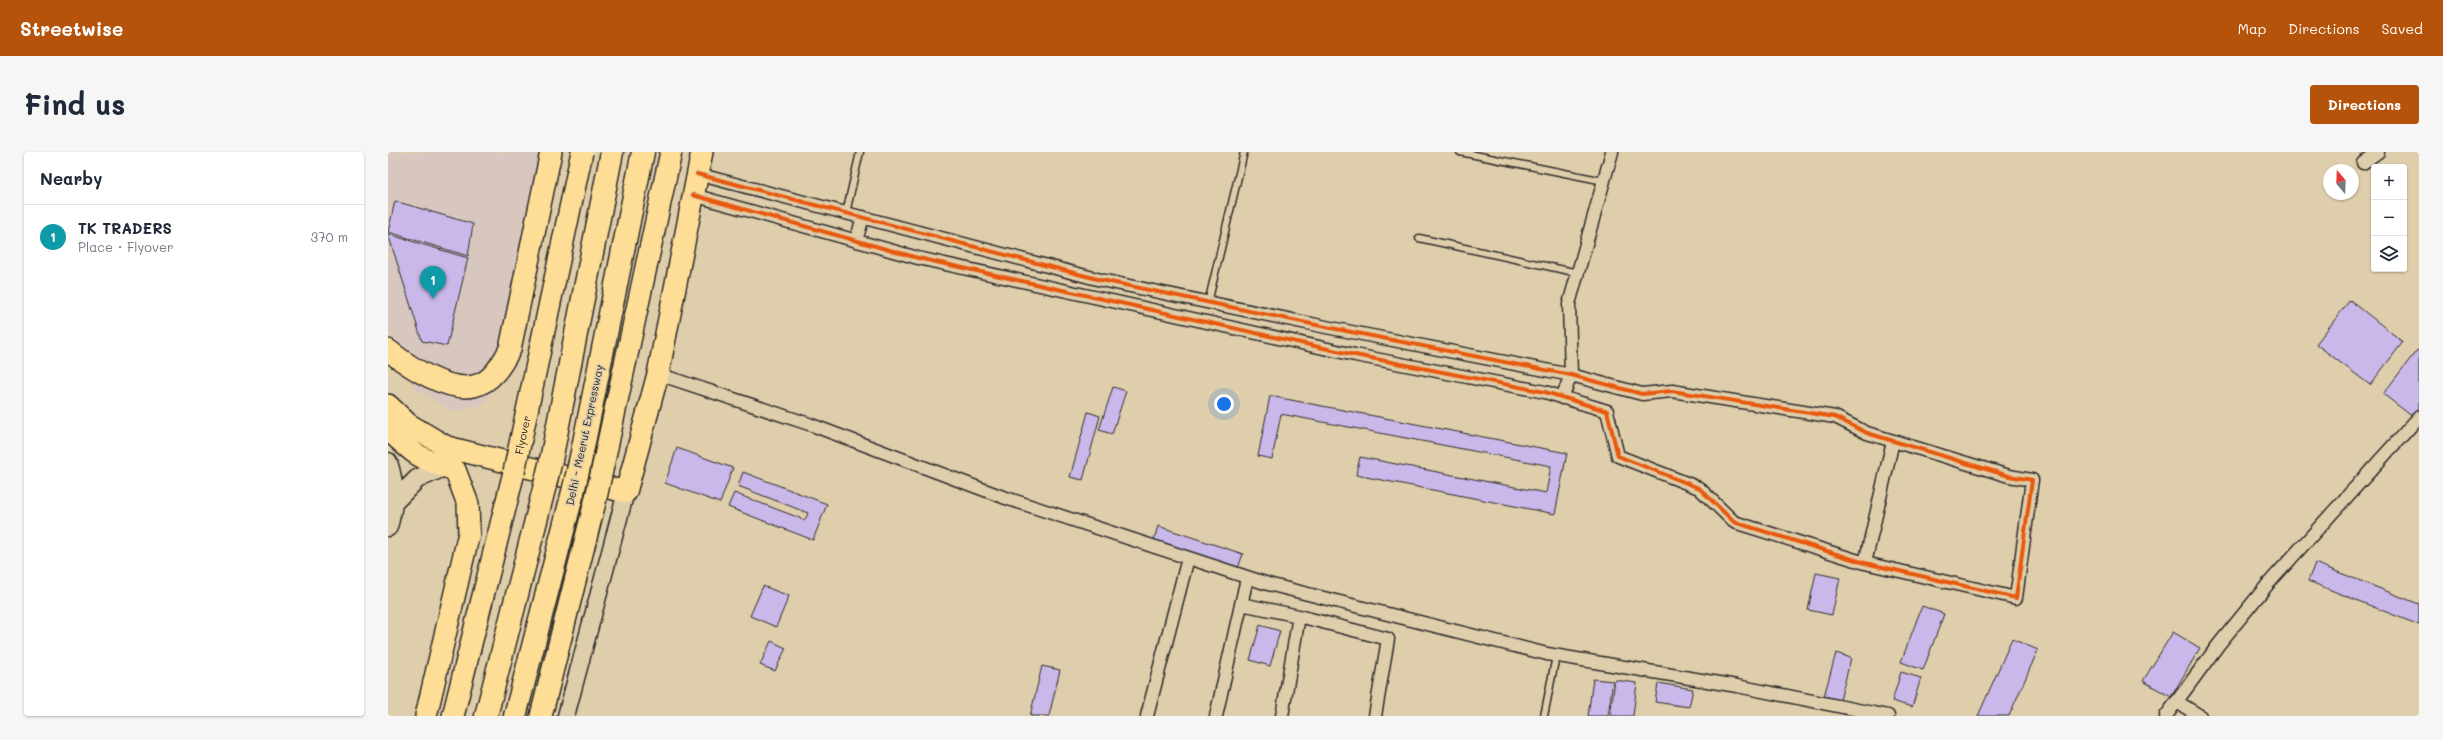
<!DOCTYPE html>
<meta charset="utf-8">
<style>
:root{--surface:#fff;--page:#f6f6f7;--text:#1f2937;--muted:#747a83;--line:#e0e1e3;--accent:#b45309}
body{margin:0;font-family:Mali,sans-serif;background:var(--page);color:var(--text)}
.controls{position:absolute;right:12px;top:12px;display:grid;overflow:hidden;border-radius:4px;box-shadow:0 1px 3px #0004}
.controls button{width:36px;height:36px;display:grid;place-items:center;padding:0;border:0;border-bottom:1px solid var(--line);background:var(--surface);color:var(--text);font:20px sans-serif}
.compass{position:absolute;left:1935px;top:12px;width:36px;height:36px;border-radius:50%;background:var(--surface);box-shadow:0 1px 3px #0004;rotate:341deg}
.you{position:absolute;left:836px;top:252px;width:14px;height:14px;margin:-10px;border:3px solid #fff;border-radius:50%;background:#1a73e8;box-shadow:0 0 0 6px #1a73e833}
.badge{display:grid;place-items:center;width:26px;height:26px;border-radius:50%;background:var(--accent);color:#fff;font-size:13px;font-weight:700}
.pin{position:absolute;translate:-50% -33px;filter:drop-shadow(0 1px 2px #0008)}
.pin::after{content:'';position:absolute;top:21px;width:14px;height:12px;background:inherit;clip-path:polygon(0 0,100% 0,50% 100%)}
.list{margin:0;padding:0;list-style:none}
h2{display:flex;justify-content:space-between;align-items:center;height:52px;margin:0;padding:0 16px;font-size:17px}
h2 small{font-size:13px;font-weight:400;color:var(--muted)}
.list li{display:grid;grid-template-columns:26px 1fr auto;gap:12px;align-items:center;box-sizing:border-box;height:64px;padding:0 16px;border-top:1px solid var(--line)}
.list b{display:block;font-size:15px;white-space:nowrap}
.list p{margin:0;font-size:13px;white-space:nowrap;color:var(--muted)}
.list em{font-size:13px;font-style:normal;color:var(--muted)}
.icon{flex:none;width:22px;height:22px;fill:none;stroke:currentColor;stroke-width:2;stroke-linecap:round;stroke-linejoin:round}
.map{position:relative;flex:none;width:2031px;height:564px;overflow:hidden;border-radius:4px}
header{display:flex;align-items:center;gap:24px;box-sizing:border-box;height:56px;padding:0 20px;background:var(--accent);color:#fff}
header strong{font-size:19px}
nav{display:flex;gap:22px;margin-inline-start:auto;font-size:14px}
.intro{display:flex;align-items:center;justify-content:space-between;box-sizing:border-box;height:96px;padding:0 24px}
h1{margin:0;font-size:28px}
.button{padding:10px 18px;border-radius:4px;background:var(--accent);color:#fff;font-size:14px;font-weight:700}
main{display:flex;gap:24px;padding:0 24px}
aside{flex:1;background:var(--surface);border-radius:4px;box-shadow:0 1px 3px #0004}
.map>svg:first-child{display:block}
.built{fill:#d8c7be}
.building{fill:#c9b8e9;stroke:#2b2b2b}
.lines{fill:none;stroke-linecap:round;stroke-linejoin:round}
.service-casing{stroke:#2b2b2b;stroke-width:9}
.minor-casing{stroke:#2b2b2b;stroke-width:15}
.tertiary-casing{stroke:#2b2b2b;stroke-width:19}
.secondary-casing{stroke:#2b2b2b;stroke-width:21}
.trunk-casing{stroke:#2b2b2b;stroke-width:24}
.motorway-casing{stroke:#2b2b2b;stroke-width:25}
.service{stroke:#dfceab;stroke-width:6}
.minor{stroke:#dfceab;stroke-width:12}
.tertiary{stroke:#dfceab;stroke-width:16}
.secondary{stroke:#dfceab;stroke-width:18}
.trunk{stroke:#fedd96;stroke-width:21}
.motorway{stroke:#fedd96;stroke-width:22}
.trunk-bridge-casing{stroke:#2b2b2b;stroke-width:24;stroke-linecap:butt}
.motorway-bridge-casing{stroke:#2b2b2b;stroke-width:25;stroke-linecap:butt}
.trunk-bridge{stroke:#fedd96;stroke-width:21}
.motorway-bridge{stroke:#fedd96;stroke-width:22}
.cycleway-casing{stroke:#dfceab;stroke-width:6}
.cycleway{stroke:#e8590c;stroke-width:4}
.labels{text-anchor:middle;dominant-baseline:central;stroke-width:3.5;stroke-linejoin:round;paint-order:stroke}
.street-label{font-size:11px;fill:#2b2b2b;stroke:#dfceab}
</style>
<header>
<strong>Streetwise</strong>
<nav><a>Map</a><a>Directions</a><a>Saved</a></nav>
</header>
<div class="intro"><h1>Find us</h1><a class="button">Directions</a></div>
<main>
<aside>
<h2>Nearby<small></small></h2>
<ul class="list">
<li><span class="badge" style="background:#0f9aa8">1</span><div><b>TK TRADERS</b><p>Place · Flyover</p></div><em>370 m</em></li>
</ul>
</aside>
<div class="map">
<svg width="2031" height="564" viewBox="0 0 2031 564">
<rect width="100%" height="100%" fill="#dfceab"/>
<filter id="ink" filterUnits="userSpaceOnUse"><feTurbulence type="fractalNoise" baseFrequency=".025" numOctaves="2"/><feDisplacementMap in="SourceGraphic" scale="8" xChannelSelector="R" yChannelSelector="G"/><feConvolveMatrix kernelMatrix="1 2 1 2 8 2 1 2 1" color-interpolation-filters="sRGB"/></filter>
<g filter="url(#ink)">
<path class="built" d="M0 0H152L112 221 95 253 64 260 26 236 11 205 0 175Z"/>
<path class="building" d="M7 49 85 72 80 104 0 80Z
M0 82 80 106 59 194 34 189Z
M1962 148 2015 190 1982 233 1928 192Z
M2029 198 2031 200V258L2025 265 1995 242Z
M725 235 738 239 724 282 711 278Z
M882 244 1179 301 1167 362 968 323 972 305 1158 341 1163 314 893 262 884 307 870 304Z
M700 260 712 264 695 328 682 325Z
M289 296 345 316 332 351 277 331Z
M355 320 439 352 425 388 340 355 346 341 417 368 420 361 350 334Z
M770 374 855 402 850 416 766 388Z
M1927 411 2031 452V473L1920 429Z
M1428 421 1452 426 1444 463 1420 458Z
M375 434 401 444 388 475 362 464Z
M1534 454 1556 462 1535 518 1513 510Z
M872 473 892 479 882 514 862 508Z
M1785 480 1812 496 1783 545 1755 529Z
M1624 487 1650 498 1621 564H1590Z
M383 489 398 496 387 519 372 513Z
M1448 501 1463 506 1452 548 1436 544Z
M654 514 672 518 661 564H642Z
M1513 520 1533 526 1524 555 1504 549Z
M1205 527 1225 529 1220 564H1200Z
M1227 528 1249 531 1245 564H1222Z
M1270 531 1305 537 1301 555 1267 550Z"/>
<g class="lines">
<defs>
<path id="service" d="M1072 0 1216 29
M458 61 472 0
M1031 86 1190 121
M820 151 856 0
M1156 564 1168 504"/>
<path id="minor" d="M1975 11 1990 0
M305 43 530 106 967 203 1157 240 1219 259 1230 304 1311 336 1346 370 1477 411 1628 446 1644 328 1621 324 1479 281 1447 265 1284 239 1254 242 1183 223 938 175 713 128 309 22
M468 89 475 65
M270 222 421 272 615 345 880 432 1159 502 1349 534 1500 564
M1174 246 1183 223 1181 152 1224 0
M1477 411 1505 289
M853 452 911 464 1000 487 987 564
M1789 550 1812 564
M759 564 800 406
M828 564 859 426
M894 564 911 464
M1778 564 1831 492 1880 432 2031 265"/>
<path id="tertiary" d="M178 564 238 340"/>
<path id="secondary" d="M0 310C8 335 7 350 0 375
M7 349 29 327 56 315"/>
<path id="trunk" d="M0 198C20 214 59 240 86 234 104 230 114 212 122 197L163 0
M0 253 20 272 59 295 238 340 270 222 314 0
M0 277C25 302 33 308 67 318L80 352 81 381 38 564
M65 564 126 320
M153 564 208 346"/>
<path id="motorway" d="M163 308 224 0
M192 310 255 0
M98 564 157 333
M127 564 185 340"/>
</defs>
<use href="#service" class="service-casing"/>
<use href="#minor" class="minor-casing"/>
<use href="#tertiary" class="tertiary-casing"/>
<use href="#secondary" class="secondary-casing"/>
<use href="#trunk" class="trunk-casing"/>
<use href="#motorway" class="motorway-casing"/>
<use href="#service" class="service"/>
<use href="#minor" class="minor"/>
<use href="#tertiary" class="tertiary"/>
<use href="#secondary" class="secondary"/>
<use href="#trunk" class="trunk"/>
<use href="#motorway" class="motorway"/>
<defs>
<g id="trunk-bridge">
<path id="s1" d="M126 320 194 0"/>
<path d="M208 346 283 0"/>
</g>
<path id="motorway-bridge" d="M157 333 163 308
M185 340 192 310"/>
</defs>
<use href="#trunk-bridge" class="trunk-bridge-casing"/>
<use href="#motorway-bridge" class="motorway-bridge-casing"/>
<use href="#trunk-bridge" class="trunk-bridge"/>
<use href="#motorway-bridge" class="motorway-bridge"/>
<defs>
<path id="cycleway" d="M305 43 530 106 967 203 1157 240 1219 259 1230 304 1311 336 1346 370 1477 411 1628 446 1644 328 1621 324 1479 281 1447 265 1284 239 1254 242 1183 223 938 175 713 128 309 22"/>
</defs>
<use href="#cycleway" class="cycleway-casing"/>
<use href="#cycleway" class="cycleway"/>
</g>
</g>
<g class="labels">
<g class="street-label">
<text stroke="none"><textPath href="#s1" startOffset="38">Flyover</textPath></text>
<text transform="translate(196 283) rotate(-78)">Delhi - Meerut Expressway</text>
</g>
</g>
</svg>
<div class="controls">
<button>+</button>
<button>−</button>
<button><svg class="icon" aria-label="layers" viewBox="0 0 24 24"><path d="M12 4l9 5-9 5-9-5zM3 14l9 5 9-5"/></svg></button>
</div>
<svg class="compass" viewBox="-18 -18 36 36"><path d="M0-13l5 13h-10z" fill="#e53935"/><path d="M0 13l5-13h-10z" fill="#747a83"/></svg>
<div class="you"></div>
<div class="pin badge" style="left:45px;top:147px;background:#0f9aa8">1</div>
</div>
</main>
